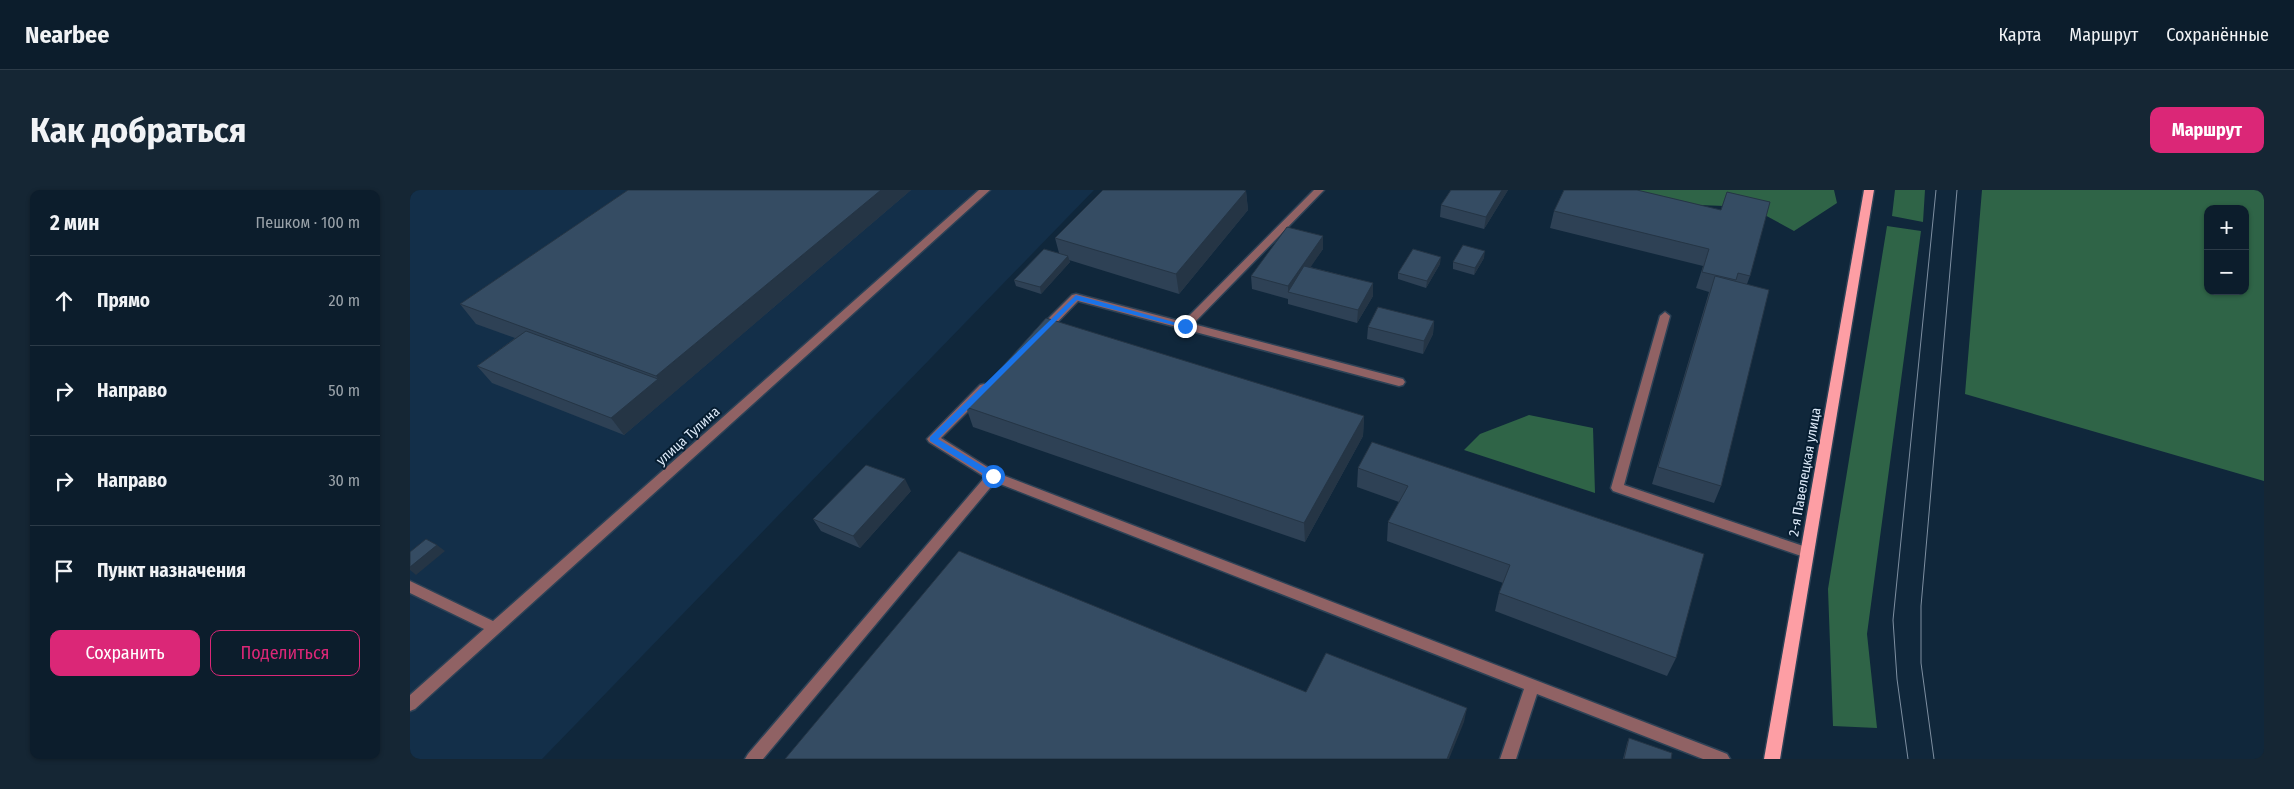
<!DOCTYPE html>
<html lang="ru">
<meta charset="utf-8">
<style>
:root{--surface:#0c1d2c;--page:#152634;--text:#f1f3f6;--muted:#9aa2a9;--line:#2c3b48;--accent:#db2777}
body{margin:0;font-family:"Fira Sans Condensed",sans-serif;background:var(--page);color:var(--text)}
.controls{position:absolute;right:15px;top:15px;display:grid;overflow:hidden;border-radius:10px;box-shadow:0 1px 4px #0004}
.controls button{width:45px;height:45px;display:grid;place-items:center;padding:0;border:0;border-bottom:1px solid var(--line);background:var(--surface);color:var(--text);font:25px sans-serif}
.stop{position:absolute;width:15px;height:15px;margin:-11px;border:4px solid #1a73e8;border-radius:50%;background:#fff}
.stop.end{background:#1a73e8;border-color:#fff;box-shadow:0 1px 5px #0008}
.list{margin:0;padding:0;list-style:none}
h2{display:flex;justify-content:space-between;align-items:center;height:65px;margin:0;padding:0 20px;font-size:21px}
h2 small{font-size:16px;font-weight:400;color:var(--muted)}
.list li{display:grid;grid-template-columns:32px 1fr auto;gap:15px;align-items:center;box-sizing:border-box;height:90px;padding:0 20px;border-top:1px solid var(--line)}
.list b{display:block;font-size:19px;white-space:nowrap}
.list em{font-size:16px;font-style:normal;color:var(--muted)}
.actions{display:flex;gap:10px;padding:15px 20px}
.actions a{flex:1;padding:11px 0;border:1px solid var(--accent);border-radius:10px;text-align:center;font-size:18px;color:var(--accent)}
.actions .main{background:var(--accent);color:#fff}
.icon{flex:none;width:28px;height:28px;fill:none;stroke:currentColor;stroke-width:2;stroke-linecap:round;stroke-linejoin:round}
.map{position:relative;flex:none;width:1854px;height:569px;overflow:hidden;border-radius:10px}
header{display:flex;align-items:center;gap:30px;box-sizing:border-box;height:70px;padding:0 25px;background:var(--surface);border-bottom:1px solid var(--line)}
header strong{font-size:24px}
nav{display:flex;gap:28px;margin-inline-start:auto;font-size:18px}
.intro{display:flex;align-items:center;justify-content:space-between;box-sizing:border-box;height:120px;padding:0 30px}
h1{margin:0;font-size:35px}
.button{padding:12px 22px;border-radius:10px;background:var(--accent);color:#fff;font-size:18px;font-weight:700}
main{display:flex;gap:30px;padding:0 30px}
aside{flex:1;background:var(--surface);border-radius:10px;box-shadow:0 1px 4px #0004}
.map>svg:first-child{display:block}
.built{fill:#132f49}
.forest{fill:#2f6447;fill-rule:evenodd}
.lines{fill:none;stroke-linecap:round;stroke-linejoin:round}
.minor-casing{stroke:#2d4256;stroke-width:3}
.major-casing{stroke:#2d4256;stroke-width:3}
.minor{fill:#906264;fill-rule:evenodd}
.major{fill:#fd9ea4;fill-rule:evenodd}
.tram{stroke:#7e8fa1;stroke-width:1}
.wall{fill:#2e4155}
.shaded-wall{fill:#253545}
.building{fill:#354c63;stroke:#253545}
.route{fill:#1a73e8}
.labels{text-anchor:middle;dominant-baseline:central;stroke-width:4;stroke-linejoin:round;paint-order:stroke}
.street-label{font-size:14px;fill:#ddeaf9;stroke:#061d31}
</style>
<header>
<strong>Nearbee</strong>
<nav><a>Карта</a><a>Маршрут</a><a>Сохранённые</a></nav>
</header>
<div class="intro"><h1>Как добраться</h1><a class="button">Маршрут</a></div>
<main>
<aside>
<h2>2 мин<small>Пешком · 100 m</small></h2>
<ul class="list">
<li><svg class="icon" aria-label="ahead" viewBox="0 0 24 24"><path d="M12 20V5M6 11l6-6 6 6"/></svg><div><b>Прямо</b></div><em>20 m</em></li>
<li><svg class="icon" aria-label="right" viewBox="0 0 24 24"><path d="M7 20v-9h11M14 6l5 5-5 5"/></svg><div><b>Направо</b></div><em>50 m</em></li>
<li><svg class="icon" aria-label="right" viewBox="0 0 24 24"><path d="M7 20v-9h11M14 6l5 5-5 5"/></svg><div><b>Направо</b></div><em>30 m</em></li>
<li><svg class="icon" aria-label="arrive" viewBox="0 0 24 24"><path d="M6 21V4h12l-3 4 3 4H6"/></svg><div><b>Пункт назначения</b></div></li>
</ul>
<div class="actions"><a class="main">Сохранить</a><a>Поделиться</a></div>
</aside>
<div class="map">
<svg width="1854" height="569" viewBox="0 0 1854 569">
<rect width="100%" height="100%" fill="#10273b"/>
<path class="built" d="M0 0H684L132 569H0Z"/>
<path class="forest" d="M1199 0H1424L1427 13 1384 41 1340 17 1263 14Z
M1485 0H1515L1513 32 1482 26Z
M1572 0H1854V291L1555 204ZM1798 19H1835V101H1798Z
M1477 36 1511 41 1457 444 1467 538 1423 536 1418 399Z
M1119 225 1183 238 1185 303 1054 260 1070 244Z"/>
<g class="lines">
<defs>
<path id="minor" d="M569 0H580L5 519 0 521V505L74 439 0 403V391L83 431Z
M904 0H914L783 134 989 188 993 189 995 192 993 195 989 196 668 111 635 145H627L625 142 662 105 666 104 773 132Z
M1255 122 1260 126 1214 295 1402 359 1404 363 1402 367 1397 368 1203 301 1201 298 1250 126Z
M574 194 578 195 580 198 578 201 531 248 587 283 1312 562 1317 564 1320 569H1293L1127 504 1106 569H1090L1114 499 585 292 353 569H335L338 564 575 287 519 252 517 249 570 195Z"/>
<path id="major" d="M1454 0H1464L1370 569H1354Z"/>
</defs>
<use href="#minor" class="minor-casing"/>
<use href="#major" class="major-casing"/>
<use href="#minor" class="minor"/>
<use href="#major" class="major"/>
<path class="tram" d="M1498 569 1487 489 1483 430 1526 0
M1524 569 1511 473V416L1547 0"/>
</g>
<path class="wall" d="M218 0H501L214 245 82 193 67 176 105 148 66 134 50 114Z
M1041 0H1098L1074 39 1030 27 1031 15Z
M836 1 838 20 769 104 659 70 660 72 631 104 606 96 604 90 649 63 645 48Z
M1317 2 1340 86 1337 94 1311 296 1304 313 1242 294 1299 102 1286 98 1293 76 1140 38 1144 21 1311 20Z
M913 46V59L900 77 963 93V106L947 133 878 114V109L842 99 841 86Z
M1074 68 1064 85 1043 79V72Z
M1030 74 1016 98 988 89V83Z
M1024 131 1023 144 1013 164 957 149 958 137Z
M556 217 954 226 953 246 895 352 563 237Z
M962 252 1266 468 1257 486 1085 421 1089 403 1093 393 977 351 978 332 989 312 947 297 948 278Z
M501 301 450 358 411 341 403 329Z
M1219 548 1261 569H1213L1217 553Z"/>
<path class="shaded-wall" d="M471 0H501L260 206 246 186Z
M1092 0H1098L1074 39 1076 27Z
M836 1 838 20 769 104 766 84Z
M913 46V59L883 103 878 102V96Z
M1075 61 1074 68 1064 85 1065 78Z
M658 66 660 72 631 104 630 97Z
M1031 67 1030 74 1016 98 1017 91Z
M963 93V106L947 133 948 120Z
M1024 131 1023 144 1013 164 1014 151Z
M248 189 260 206 214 245 201 228Z
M954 226 953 246 895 352 894 333Z
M495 289 501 301 450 358 443 346Z
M27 355 35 361 6 385 0 380V377Z
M1057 518 1054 532 1039 569H1037Z"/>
<path class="building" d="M218 0H471L246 186 50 114Z
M693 0H834L836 1 766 84 645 48Z
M1041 0H1092L1076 27 1031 15Z
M1154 0H1227L1311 20 1317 2 1360 12 1340 86 1328 83 1326 90 1292 82 1299 59 1144 21Z
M877 37 913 46 878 96 841 86Z
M1053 55 1075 61 1065 78 1043 72Z
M634 59 658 66 630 97 604 90Z
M1003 59 1031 67 1017 91 988 83Z
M894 76 963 93 948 120 878 102Z
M1305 86 1359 100 1311 296 1248 277Z
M968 117 1024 131 1014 151 958 137Z
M636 128 954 226 894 333 556 217Z
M116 141 248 189 201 228 67 176Z
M962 252 1294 364 1266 468 1089 403 1100 375 978 332 998 296 948 278Z
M456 275 495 289 443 346 403 329Z
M16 349 27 355 0 377V362Z
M549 361 896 502 916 463 1057 518 1037 569H375Z
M1219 548 1262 563 1261 569H1214Z"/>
<path class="route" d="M666 105 778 136 775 138 667 110 528 249 586 284V288H580L520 251V247Z"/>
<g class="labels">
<g class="street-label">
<text transform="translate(278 246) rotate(-42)">улица Тулина</text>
<text transform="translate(1395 282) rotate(-80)">2-я Павелецкая улица</text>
</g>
</g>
</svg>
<div class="controls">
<button>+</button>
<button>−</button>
</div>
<div class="stop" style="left:583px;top:286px"></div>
<div class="stop end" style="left:775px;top:136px"></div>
</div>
</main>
